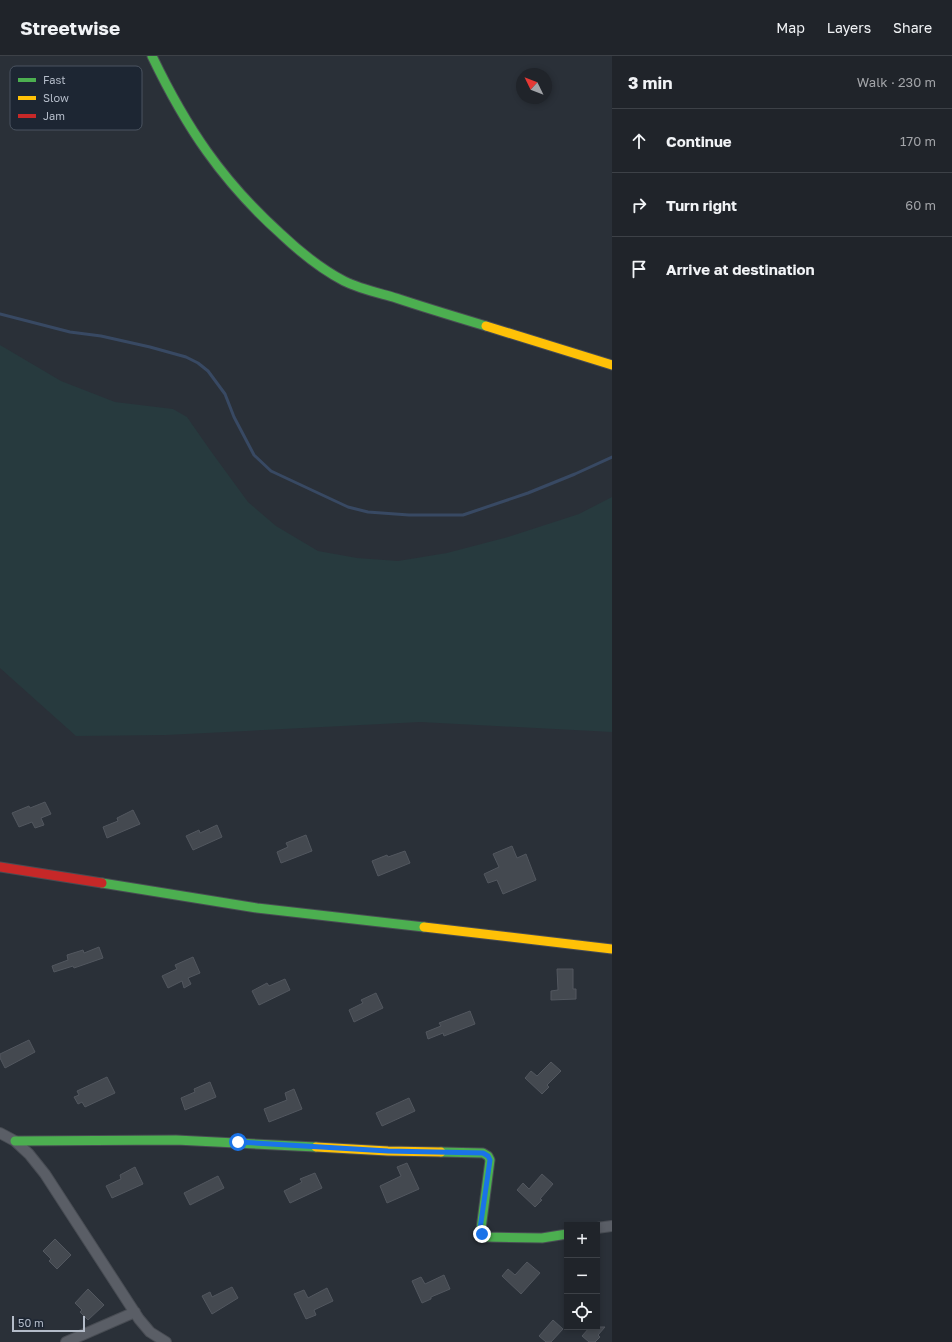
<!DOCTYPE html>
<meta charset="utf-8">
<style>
:root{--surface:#20242a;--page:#282c32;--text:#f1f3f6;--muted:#a2a4a8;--line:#3d4147}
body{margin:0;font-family:"Golos Text",sans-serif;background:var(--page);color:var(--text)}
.controls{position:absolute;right:12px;bottom:12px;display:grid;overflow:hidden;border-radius:0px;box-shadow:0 2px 6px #0003}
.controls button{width:36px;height:36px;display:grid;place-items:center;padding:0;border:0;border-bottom:1px solid var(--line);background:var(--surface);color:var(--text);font:20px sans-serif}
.compass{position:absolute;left:516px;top:12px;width:36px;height:36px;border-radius:50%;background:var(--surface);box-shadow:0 2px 6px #0003;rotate:313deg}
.scale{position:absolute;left:12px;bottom:10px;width:73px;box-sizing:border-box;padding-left:4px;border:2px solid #b4bcc9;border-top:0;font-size:11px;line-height:14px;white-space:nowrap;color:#b4bcc9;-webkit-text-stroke:3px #1d2633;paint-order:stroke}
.stop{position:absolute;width:12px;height:12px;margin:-9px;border:3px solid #1a73e8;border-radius:50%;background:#fff}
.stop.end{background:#1a73e8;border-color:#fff;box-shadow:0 1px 4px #0008}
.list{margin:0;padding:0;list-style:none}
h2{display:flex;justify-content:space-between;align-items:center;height:52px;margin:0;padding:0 16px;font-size:17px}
h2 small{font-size:13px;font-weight:400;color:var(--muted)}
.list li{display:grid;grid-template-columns:26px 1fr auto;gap:12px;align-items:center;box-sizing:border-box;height:64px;padding:0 16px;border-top:1px solid var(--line)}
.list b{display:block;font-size:15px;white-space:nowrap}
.list em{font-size:13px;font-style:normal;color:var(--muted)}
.icon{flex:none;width:22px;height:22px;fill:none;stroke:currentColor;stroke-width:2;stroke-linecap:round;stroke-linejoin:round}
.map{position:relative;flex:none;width:612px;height:1286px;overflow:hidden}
header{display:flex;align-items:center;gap:24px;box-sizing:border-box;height:56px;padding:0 20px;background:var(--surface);border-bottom:1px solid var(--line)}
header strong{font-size:19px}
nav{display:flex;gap:22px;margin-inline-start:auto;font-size:14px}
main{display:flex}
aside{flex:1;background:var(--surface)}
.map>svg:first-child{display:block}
.green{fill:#273a3e}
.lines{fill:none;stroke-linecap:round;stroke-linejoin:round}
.stream{stroke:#384963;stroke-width:3}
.building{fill:#444950;stroke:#52575f}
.street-casing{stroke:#484c53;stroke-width:12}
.fast-casing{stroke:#484c53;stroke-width:11}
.slow-casing{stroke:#484c53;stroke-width:11}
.jam-casing{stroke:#484c53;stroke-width:11}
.street{stroke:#5a5e66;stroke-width:10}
.fast{stroke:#4caf50;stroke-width:9}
.slow{stroke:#ffc107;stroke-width:9}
.jam{stroke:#c62828;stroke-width:9}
.route{stroke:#1a73e8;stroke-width:5}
.key{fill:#1d2633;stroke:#4a5360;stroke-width:1}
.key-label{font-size:11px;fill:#b4bcc9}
</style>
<header>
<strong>Streetwise</strong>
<nav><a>Map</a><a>Layers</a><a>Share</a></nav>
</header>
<main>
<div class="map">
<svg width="612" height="1286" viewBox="0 0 612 1286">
<rect width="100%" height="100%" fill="#2a3038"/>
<path class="green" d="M0 289 61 325 115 346 173 353 187 361 210 394 248 446 276 470 318 495 357 502 398 505 447 497 508 481 579 458 612 441V676L420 666 166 679 76 680 0 612Z"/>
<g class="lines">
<path class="stream" d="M0 258 70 276 101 280 150 291 186 301 198 307 208 315 225 338 234 361 254 399 271 415 348 451 368 456 409 459H463L528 437 575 418 612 401"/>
</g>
<path class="building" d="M45 746 51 758 41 762 44 769 35 772 32 766 19 771 12 757 29 750 30 752Z
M133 754 140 768 107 782 103 771 118 765 117 762Z
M217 769 222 781 193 794 186 780 199 774 200 777Z
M306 779 312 795 281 807 277 796 288 791 286 787Z
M512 790 517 802 526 798 536 824 503 838 497 824 488 827 484 818 499 811 493 798Z
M405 795 410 807 378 820 372 805 387 799 388 801Z
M99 891 103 902 74 912 73 910 54 916 52 910 68 904 67 899 83 894 84 897Z
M193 901 200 917 188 922 191 928 184 932 182 925 168 932 162 920 177 913 175 909Z
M557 913H573V933H576V943L551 944V935L558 934Z
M285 923 290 934 259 949 252 935 267 927 269 930Z
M376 937 383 952 354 966 349 954 363 947 361 944Z
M470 955 475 968 444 980 443 977 428 983 426 976 441 970 439 967Z
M29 984 35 996 5 1012 0 1002V998Z
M551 1006 561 1015 547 1029 549 1031 542 1038 525 1022 531 1015 537 1020Z
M107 1021 115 1037 85 1051 82 1046 78 1048 74 1041 79 1039 77 1035Z
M210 1026 216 1041 185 1054 181 1042 195 1036 194 1033Z
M294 1033 302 1053 269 1066 264 1053 287 1044 285 1037Z
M409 1042 415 1055 382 1070 376 1057Z
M407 1107 419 1133 387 1147 380 1130 401 1120 397 1111Z
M135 1111 143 1128 112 1142 106 1130 121 1123 120 1119Z
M315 1117 322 1132 290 1147 284 1135 302 1126 300 1123Z
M542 1118 553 1128 540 1143 542 1144 535 1151 517 1134 523 1127 529 1133Z
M218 1120 224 1132 190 1149 184 1137Z
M55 1183 71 1199 57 1213 49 1205 51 1203 43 1195Z
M527 1206 540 1217 521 1238 502 1220 508 1213 515 1219Z
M444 1219 450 1233 431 1241V1243L422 1247 412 1225 421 1221 425 1228Z
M232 1231 238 1242 212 1258 202 1240 210 1236 212 1241Z
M327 1232 333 1245 314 1254 316 1259 306 1263 294 1238 304 1234 308 1242Z
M88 1233 104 1249 88 1264 80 1256 82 1254 75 1247Z
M553 1264 563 1273 551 1286H546L539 1280Z
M590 1271H605L598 1279 600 1281 595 1286H589L582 1280Z"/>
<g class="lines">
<defs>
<path id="street" d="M0 1077 15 1085 29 1098 45 1118 139 1263 150 1276 166 1286
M597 1172 612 1170
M66 1286 135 1256"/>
<path id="fast" d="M152 0C186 71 222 125 281 178 300 196 321 213 344 225 360 233 379 237 396 242 426 252 456 261 486 270
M102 827 257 852 424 871
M15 1085 176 1084 316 1091
M441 1096 483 1097 488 1100 490 1104 481 1173 482 1178 486 1181 542 1182 567 1178"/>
<path id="slow" d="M486 270 612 309
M424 871 612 893
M316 1091 388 1095 441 1096"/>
<path id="jam" d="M0 811 102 827"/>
</defs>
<use href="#street" class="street-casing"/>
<use href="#fast" class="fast-casing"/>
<use href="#slow" class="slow-casing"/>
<use href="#jam" class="jam-casing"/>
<use href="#street" class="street"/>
<use href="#fast" class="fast"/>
<use href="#slow" class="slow"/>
<use href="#jam" class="jam"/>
</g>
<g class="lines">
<path class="route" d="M238 1086 388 1095 483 1097 488 1100 490 1104 480 1173 482 1178"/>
</g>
<rect x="10" y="10" width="132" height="64" rx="6" class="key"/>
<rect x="18" y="22" width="18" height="4" fill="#4caf50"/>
<rect x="18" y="40" width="18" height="4" fill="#ffc107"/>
<rect x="18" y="58" width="18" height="4" fill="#c62828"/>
<g class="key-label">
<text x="43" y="28">Fast</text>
<text x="43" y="46">Slow</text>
<text x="43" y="64">Jam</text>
</g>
</svg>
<div class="controls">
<button>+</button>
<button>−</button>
<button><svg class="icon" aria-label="locate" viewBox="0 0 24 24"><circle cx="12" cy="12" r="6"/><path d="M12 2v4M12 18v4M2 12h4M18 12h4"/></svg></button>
</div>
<svg class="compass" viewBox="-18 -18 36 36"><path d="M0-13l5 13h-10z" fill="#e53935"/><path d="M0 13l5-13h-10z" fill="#a2a4a8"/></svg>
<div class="scale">50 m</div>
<div class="stop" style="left:238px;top:1086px"></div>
<div class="stop end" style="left:482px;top:1178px"></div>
</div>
<aside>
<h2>3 min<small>Walk · 230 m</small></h2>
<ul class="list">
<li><svg class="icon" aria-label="ahead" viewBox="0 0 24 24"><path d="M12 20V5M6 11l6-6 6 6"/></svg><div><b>Continue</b></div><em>170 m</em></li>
<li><svg class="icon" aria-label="right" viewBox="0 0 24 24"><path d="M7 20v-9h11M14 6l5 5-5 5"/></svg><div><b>Turn right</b></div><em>60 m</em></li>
<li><svg class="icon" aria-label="arrive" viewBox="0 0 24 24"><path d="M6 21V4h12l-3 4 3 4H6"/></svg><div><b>Arrive at destination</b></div></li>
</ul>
</aside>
</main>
